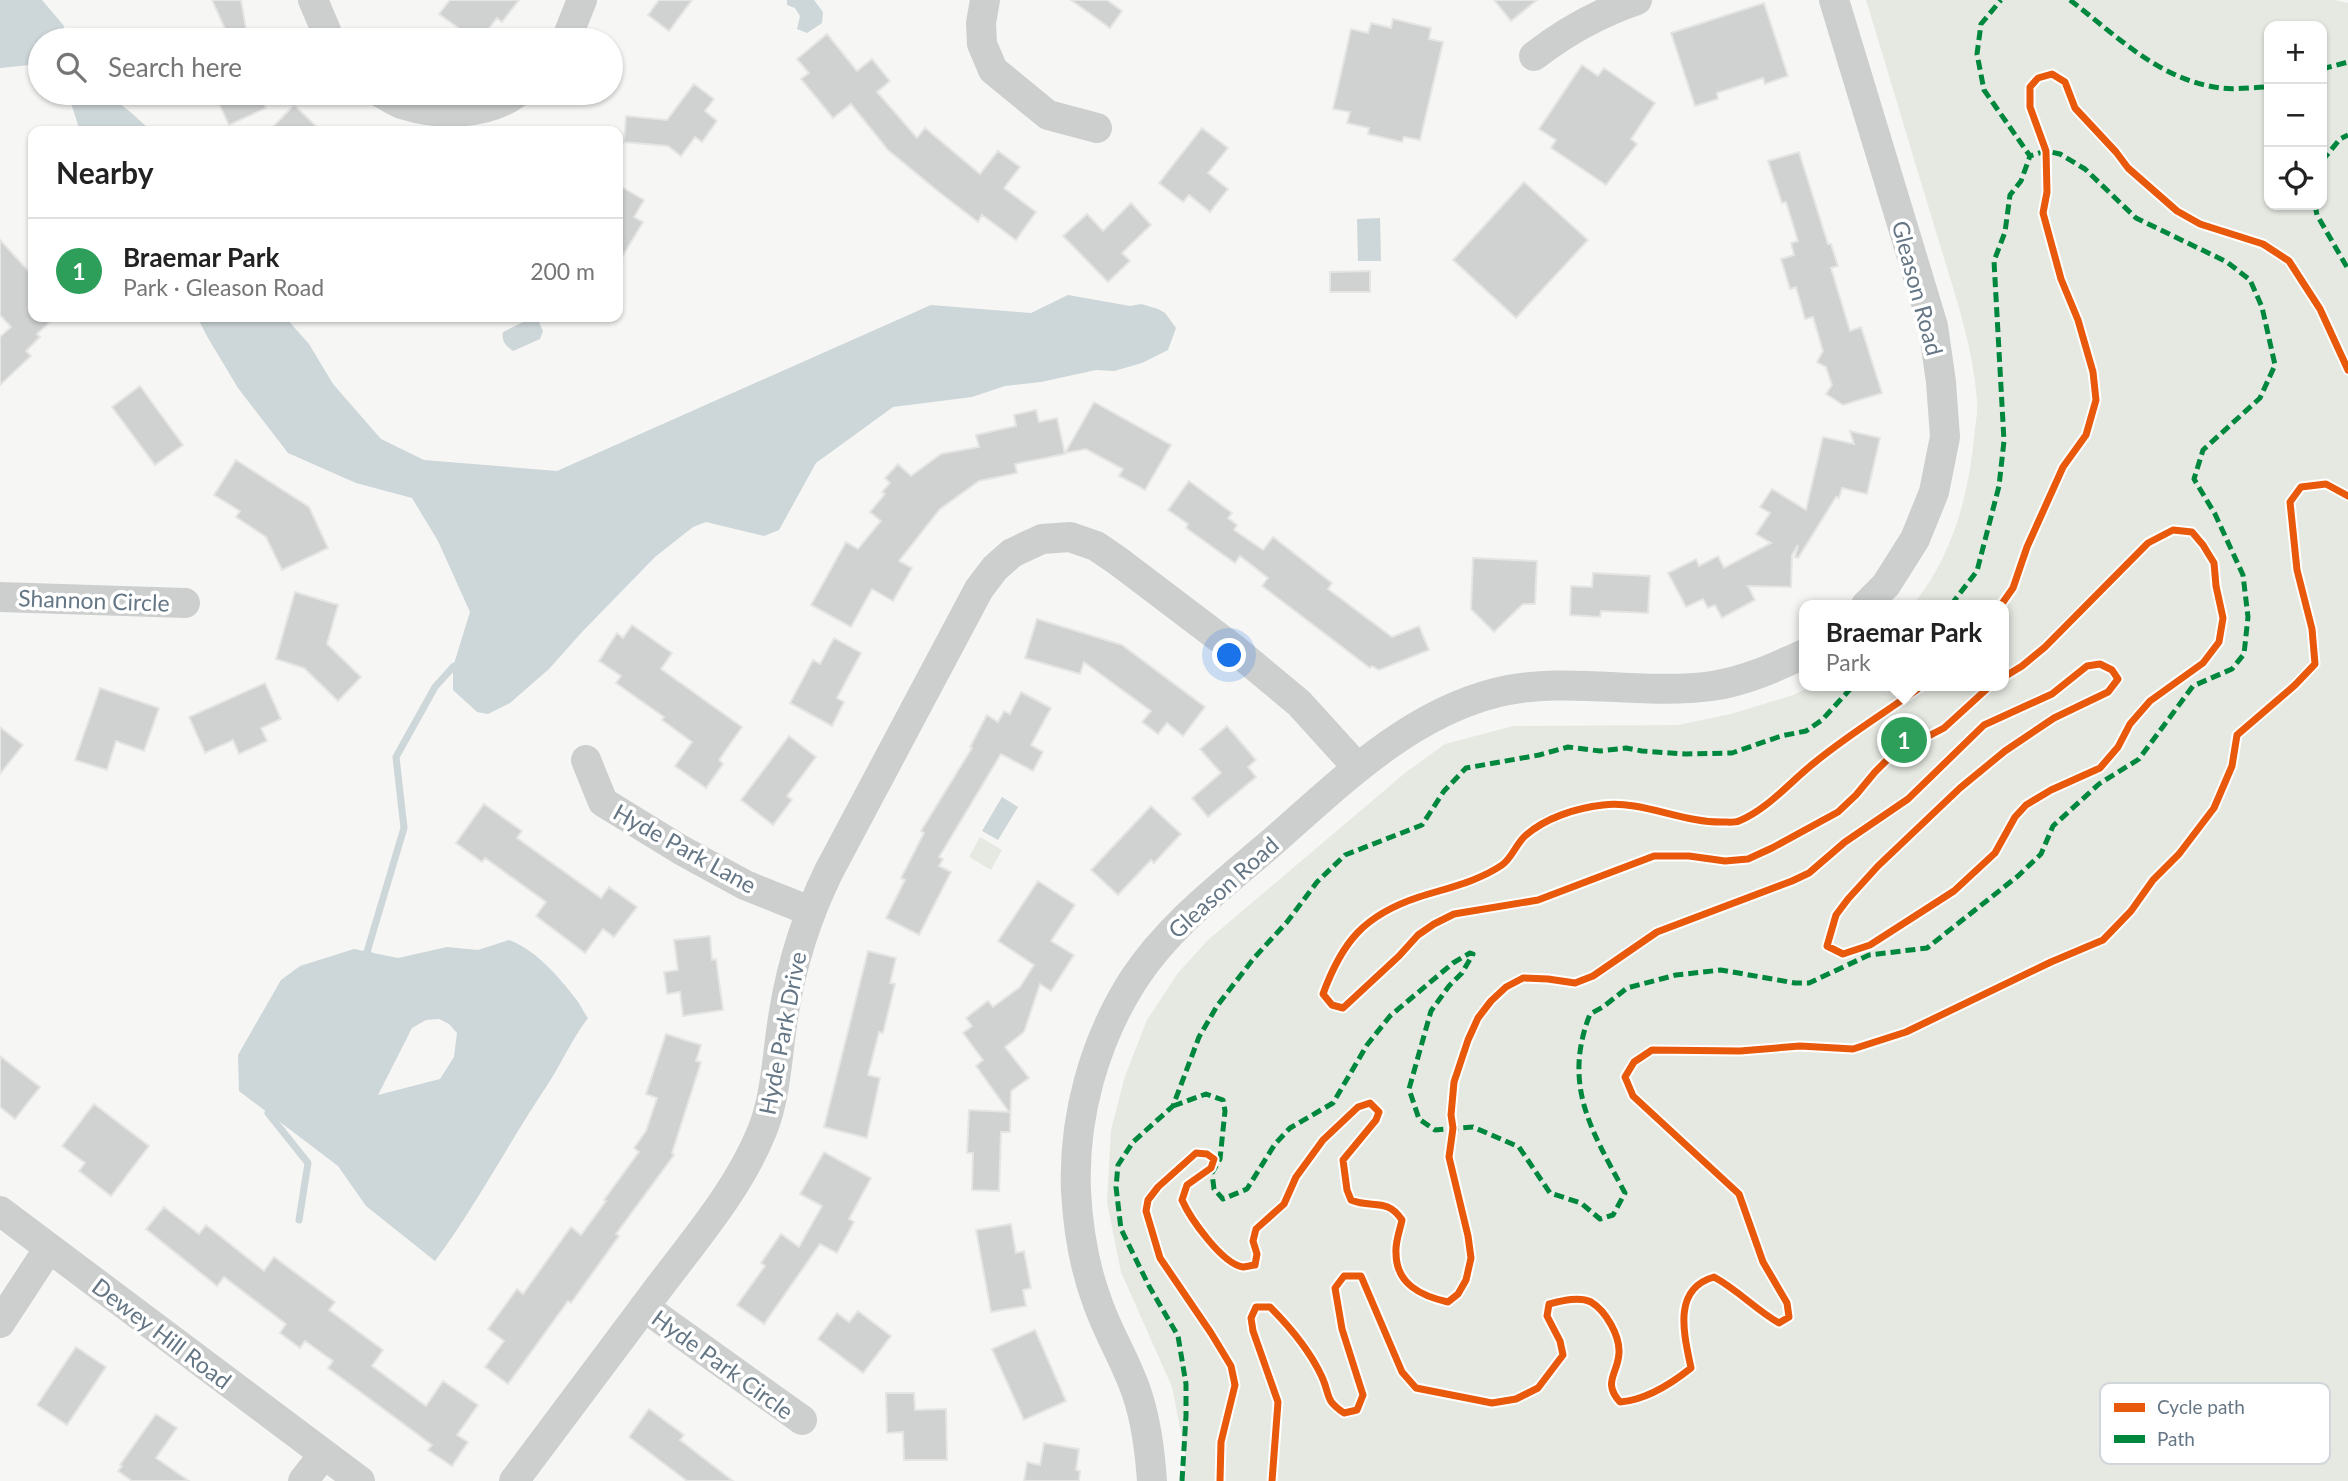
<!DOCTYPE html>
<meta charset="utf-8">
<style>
:root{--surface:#fff;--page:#f2f2f2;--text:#222;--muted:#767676;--line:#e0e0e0;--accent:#b45309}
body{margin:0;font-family:Lato,sans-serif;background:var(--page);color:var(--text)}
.controls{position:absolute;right:21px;top:21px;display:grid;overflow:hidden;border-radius:14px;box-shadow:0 2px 5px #0004}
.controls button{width:63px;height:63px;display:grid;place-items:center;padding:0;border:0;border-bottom:2px solid var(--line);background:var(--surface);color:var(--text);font:35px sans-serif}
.you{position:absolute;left:1230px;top:656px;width:24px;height:24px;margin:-18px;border:5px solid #fff;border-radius:50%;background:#1a73e8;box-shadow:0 0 0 10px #1a73e833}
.badge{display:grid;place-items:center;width:46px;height:46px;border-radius:50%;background:var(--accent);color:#fff;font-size:23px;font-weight:700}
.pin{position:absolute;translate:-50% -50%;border:4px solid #fff;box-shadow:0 2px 7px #0006}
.popup{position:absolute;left:1799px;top:600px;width:210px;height:91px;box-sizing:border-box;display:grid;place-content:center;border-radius:14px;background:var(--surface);filter:drop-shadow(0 2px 5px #0005);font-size:23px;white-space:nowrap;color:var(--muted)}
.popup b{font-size:26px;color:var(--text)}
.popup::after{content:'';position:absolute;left:50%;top:100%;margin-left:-14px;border:14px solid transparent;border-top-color:var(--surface)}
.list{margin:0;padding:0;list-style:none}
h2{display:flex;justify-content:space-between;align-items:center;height:91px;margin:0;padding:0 28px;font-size:30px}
h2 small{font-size:23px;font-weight:400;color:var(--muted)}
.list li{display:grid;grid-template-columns:46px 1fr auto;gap:21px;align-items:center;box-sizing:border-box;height:105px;padding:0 28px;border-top:2px solid var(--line)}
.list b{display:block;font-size:26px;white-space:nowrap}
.list p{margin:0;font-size:23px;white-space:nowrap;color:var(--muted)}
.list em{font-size:23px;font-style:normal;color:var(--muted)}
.icon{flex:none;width:38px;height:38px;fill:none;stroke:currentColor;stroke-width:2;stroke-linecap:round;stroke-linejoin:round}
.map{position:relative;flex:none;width:2348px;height:1481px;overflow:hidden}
.search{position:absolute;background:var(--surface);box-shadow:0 2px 5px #0004;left:28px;top:28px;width:595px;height:77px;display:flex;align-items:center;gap:18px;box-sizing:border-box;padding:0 24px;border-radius:38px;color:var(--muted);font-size:26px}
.panel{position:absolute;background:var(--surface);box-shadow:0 2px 5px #0004;left:28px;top:126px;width:595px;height:196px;border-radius:14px}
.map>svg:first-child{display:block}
.green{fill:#e6e9e2;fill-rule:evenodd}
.water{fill:#cdd6d8;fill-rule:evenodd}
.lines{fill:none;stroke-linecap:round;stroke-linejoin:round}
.stream{stroke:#cdd6d8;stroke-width:7}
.building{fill:#d0d1d1;stroke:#e5e5e4;stroke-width:2}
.minor{stroke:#cdcfcf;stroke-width:30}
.quiet{stroke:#00873e;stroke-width:5;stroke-dasharray:10 5;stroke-linecap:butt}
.cycleway-casing{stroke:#fff;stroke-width:11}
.cycleway{stroke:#e8590c;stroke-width:7}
.labels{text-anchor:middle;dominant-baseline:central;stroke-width:7;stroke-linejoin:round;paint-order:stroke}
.street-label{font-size:23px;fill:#657685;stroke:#fff}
.key{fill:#fff;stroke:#d1d6da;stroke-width:2}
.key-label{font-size:19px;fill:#657685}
</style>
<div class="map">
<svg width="2348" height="1481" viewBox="0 0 2348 1481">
<rect width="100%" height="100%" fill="#f6f6f4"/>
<path class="green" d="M1866 0H2334L2348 3V1481H1184L1185 1453 1172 1387 1121 1272 1107 1202 1111 1130 1125 1076 1147 1020 1178 973 1208 940 1405 773 1445 744 1513 726 1678 725 1731 714 1793 695 1812 686H2004V605H1913C1952 556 1968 499 1974 438 1975 426 1978 413 1977 401 1973 344 1953 289 1937 235 1913 157 1890 78 1866 0ZM2269 26H2322V205H2269Z
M980 837 1002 850 991 870 969 857Z"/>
<path class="water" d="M0 0H42L64 26 62 40H40V58L30 65 0 68Z
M787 0H814L823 12 822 23 807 33 797 29 800 16 795 8 787 5Z
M91 93C113 93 136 117 151 131H80L71 103Z
M1380 218 1381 261H1358L1357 219Z
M1068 295 1130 306 1141 304 1158 309 1165 313 1176 328 1168 350 1142 363 1114 371 1096 370 1041 382 1005 386 972 397 893 407 816 463 779 530 764 536 706 522 693 527 655 557 582 632 549 669 510 703 488 714 477 712 453 690V667L470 612 438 541 412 498 356 483 288 453 238 388 208 338 197 317H285L309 344 333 384 381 439 424 460 557 471 931 305 1031 313Z
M533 317 539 322 543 331 540 339 513 351C506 346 501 341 503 332Z
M1002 797 1018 807 998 840 982 831Z
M509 940C536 950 558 976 576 999 581 1005 583 1012 588 1018 571 1040 561 1065 546 1087 508 1144 476 1206 435 1261L366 1206 338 1166 239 1091 238 1055 281 980 300 966 354 949 398 958 447 947 478 950ZM439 1019 449 1024 457 1033 454 1057 440 1079 378 1095 412 1028 426 1020Z"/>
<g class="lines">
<path class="stream" d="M373 959 367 952 404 828 396 757 435 687 453 667 459 664
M275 1109 268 1113 308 1163 299 1220"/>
</g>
<path class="building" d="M212 0H241L248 40H230Z
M450 0H519L502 22 497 18 480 40H453L461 30 439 14Z
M659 0H692L669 31 648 15Z
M1071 0H1107L1122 11 1110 28Z
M1494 0H1537L1511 21Z
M1764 3 1788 76 1765 84 1763 78 1717 93 1718 99 1695 106 1671 33Z
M1393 19 1431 28 1429 39 1443 42 1420 140 1404 137 1402 142 1368 134 1369 128 1347 123 1350 112 1333 109 1351 29 1368 33 1371 23 1391 28Z
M827 34 857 71 872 59 890 81 877 92 917 138 925 128 980 174 998 151 1020 167 1004 188 1036 212 1016 240 982 215 978 222 939 192 888 150 851 104 833 118 801 79 809 73 797 59Z
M1582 65 1598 76 1604 68 1655 103 1631 139 1637 144 1606 185 1551 148 1556 140 1539 129Z
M694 84 714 99 705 111 717 121 702 142 695 137 681 156 668 146 624 142 626 116 667 120Z
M214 93H259L266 108 229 125Z
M294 105 321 131H269Z
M1202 128 1228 148 1208 173 1228 189 1210 212 1189 195 1183 202 1159 183Z
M1799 152 1828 244H1831L1838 266 1831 268 1850 331 1861 327 1882 393 1843 405 1826 394 1832 385 1826 367 1817 362 1823 351 1813 317 1805 319 1796 287 1790 289 1781 259 1794 255 1791 243 1798 241 1786 202 1782 203 1768 161Z
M1524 182 1588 240 1516 318 1453 260Z
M618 185 644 200 634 217 643 222 618 264Z
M1131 203 1151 225 1122 253 1130 261 1108 282 1063 236 1087 214 1103 231Z
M0 240 33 276V317H55L37 334 40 337 26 351 31 356 0 385V337L11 327 0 315Z
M1370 271V292H1330V272Z
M140 386 183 445 155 465 112 407Z
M1094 402 1171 445 1145 490 1119 476 1123 469 1086 449 1065 453Z
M1036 410 1039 422 1057 418 1065 454 1015 464 1017 473 979 481 940 509 899 561 912 568 893 601 872 589 851 627 811 605 846 542 858 549 881 521 870 512 885 494 882 492 890 483 885 478 898 464 911 476 941 454 979 447 976 435 1016 426 1014 415Z
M1850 431 1880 438 1867 494 1842 488 1839 498 1836 497 1798 558 1795 557 1798 545 1792 555 1791 587 1748 586 1755 600 1722 618 1715 605 1708 608 1703 599 1686 607 1668 573 1696 559 1699 566 1718 556 1724 568 1771 543 1756 534 1770 513 1760 507 1772 489 1806 510 1823 437 1854 444Z
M236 460 309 507 328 548 282 570 266 537 236 517 240 511 214 495Z
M1189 481 1232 513 1228 518 1237 525 1234 530 1263 550 1273 537 1332 583 1328 589 1392 637 1419 626 1429 650 1379 670 1372 666 1370 668 1262 586 1268 578 1240 556 1235 563 1186 528 1188 524 1168 510Z
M1473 558 1537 561 1535 604H1523L1494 632 1471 609Z
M1593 573 1650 576 1648 613 1601 611 1600 617 1570 615 1571 586 1592 587Z
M295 592 338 605 327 644 361 677 338 701 304 668 276 659Z
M1037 619 1122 645 1205 707 1183 736 1167 723 1158 734 1142 722 1151 711 1084 662 1080 674 1025 658Z
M632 625 672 653 661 669 742 727 719 760 723 764 706 788 675 766 692 742 662 720 664 717 616 683 621 676 599 661 617 633 623 638Z
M834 638 861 653 837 698 844 702 832 726 790 703 813 660 820 664Z
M265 683 281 719 261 728 267 741 239 754 233 740 205 753 189 717Z
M100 688 159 708 144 751 116 741 107 770 75 760Z
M1021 692 1051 708 1031 745 1043 752 1033 771 1001 754 939 857 943 859 939 866 951 872 919 935 886 918 905 880 901 878 924 833 921 831 972 748 970 747 987 715 998 722 1004 711 1010 714Z
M1227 726 1256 760 1248 767 1256 777 1208 817 1192 798 1221 773 1200 749Z
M0 727 23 745 0 774Z
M789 736 816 757 787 796 792 800 773 825 741 800Z
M484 804 522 831 517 838 601 898 609 887 637 907 614 937 603 929 585 953 536 916 546 902 485 858 482 862 456 843Z
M1151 806 1181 834 1154 863 1151 860 1118 895 1091 870Z
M1038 881 1075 905 1051 941 1074 955 1051 991 1040 984 1024 1032 1005 1047 1029 1078 1011 1091 1010 1132H1001L999 1191 972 1190 973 1153H967L969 1110 1009 1112 976 1066 983 1060 963 1033 972 1026 966 1018 988 1001 993 1007 1020 987 1034 965 998 941Z
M710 936 712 960 716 959 723 1010 683 1016 680 992 667 994 664 972 678 970 674 940Z
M868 951 896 958 890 983 895 984 883 1033 879 1032 868 1075 880 1078 867 1138 824 1127Z
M666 1034 701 1045 696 1061 701 1062 672 1153 674 1155 616 1234 619 1236 571 1303 568 1301 508 1384 485 1367 504 1341 488 1329 517 1289 523 1294 571 1227 581 1235 606 1201 604 1200 639 1152 634 1148 646 1131 657 1098 646 1094Z
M0 1056 40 1087 15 1119 0 1107Z
M94 1104 149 1146 111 1196 79 1171 85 1163 62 1146Z
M824 1152 871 1178 849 1219 854 1222 837 1253 820 1244 764 1324 737 1305 765 1266 761 1263 781 1234 799 1247 822 1206 800 1194Z
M164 1207 199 1234 206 1225 264 1271 274 1257 335 1302 329 1310 383 1350 372 1366 426 1406 443 1381 478 1405 457 1435 468 1442 452 1466 428 1450 432 1445 328 1368 333 1361 305 1341 300 1348 280 1333 286 1324 224 1277 217 1286 146 1229Z
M1011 1224 1016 1253 1024 1251 1031 1288 1023 1290 1026 1306 991 1312 976 1230Z
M858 1311 891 1336 863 1373 818 1339 837 1313 849 1322Z
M1035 1330 1066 1401 1024 1420 992 1349Z
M76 1347 106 1367 67 1425 37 1405Z
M886 1393H914L915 1410 946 1409 947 1460H904L903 1432 887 1433Z
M649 1409 684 1435 680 1440 733 1481H687L629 1437Z
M156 1414 177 1428 156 1458 189 1481H132L118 1471 122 1466 120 1465Z
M1044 1443 1079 1449 1076 1470 1080 1471 1079 1481H1024L1027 1462 1040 1465Z"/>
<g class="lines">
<path class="minor" d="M313 0 330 40
M985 0 981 23 982 44 993 70 1048 115 1097 128
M1834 0 1933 326 1941 382 1945 437 1934 492 1915 539 1886 585 1866 605
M566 40 582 0
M1534 56C1566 31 1599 13 1637 0
M381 93C389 97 397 103 405 105 440 116 487 115 517 93
M0 597 185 603
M586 760 603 802 681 850 745 885 810 911
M0 1211 360 1481
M644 1307 802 1420
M0 1323 49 1248
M303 1481 324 1454
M514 1481C563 1416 611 1351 660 1286 697 1237 739 1188 762 1131 777 1094 777 1051 784 1012 792 962 807 916 829 871L979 589 995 568 1012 553 1042 539 1070 537 1096 546 1118 561 1234 649 1299 703 1358 768
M1152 1481C1150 1452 1147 1425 1138 1397 1128 1364 1108 1334 1097 1301 1084 1266 1078 1229 1076 1191 1073 1118 1094 1041 1134 979 1169 926 1221 886 1269 845 1337 786 1405 716 1495 693 1566 675 1640 696 1712 686 1745 681 1774 668 1804 654"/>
<path class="quiet" d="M2070 0C2117 36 2159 80 2221 88 2236 90 2254 87 2269 87
M2322 69 2348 62
M2322 161 2340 139 2348 135
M2315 205 2317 215 2348 269
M1951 605 1977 571 1999 486 2004 441 1994 261 2005 232 2010 195 2021 181 2030 156 1984 90 1977 54 1981 24 2001 0
M1173 1106 1206 1094 1223 1100 1225 1111 1220 1159 1212 1173 1214 1189 1223 1199 1247 1189 1275 1144 1290 1128 1333 1103 1367 1045 1390 1016 1453 963 1470 953 1473 954 1462 973 1449 986 1431 1011 1409 1089 1419 1119 1435 1130 1473 1127 1519 1147 1550 1193 1581 1203 1600 1219 1613 1215 1625 1193C1592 1131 1562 1086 1590 1014L1603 1007 1627 988 1676 975 1721 970 1795 983H1809L1869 955 1927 948 2018 876 2041 854 2053 826 2099 784 2139 759 2193 686 2232 669 2244 654 2248 617 2243 575 2215 514 2194 479 2203 450 2260 398 2275 365 2262 307 2250 280 2227 262 2136 218 2085 169 2060 154 2046 151 2030 156
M1182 1481 1186 1416V1384L1178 1336 1149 1286 1121 1229 1116 1187 1118 1165 1133 1142 1173 1106 1199 1037 1217 1006 1254 958 1287 922 1317 882 1345 855 1422 825 1444 791 1466 768 1539 755 1568 747 1600 751 1626 748 1642 751 1686 754 1732 753 1781 736 1806 731 1822 720 1853 686"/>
<defs>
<path id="cycleway" d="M2001 605 2013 588 2027 547 2063 467 2086 435 2096 400 2093 372 2078 320 2061 279 2043 213 2047 192 2046 151 2030 107V87L2038 78 2052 74 2065 82 2075 108 2116 152 2128 168 2177 211 2200 224 2263 244 2289 261 2320 309 2348 370
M1922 686C1886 712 1848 735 1814 763 1790 782 1768 809 1739 821 1734 823 1728 822 1723 822 1683 823 1641 800 1603 805 1576 808 1545 818 1525 836 1516 844 1512 858 1502 865 1477 882 1447 888 1419 897 1364 915 1342 942 1323 994L1332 1005 1343 1008 1399 956 1418 935 1434 924 1454 914 1538 900 1654 856H1689L1725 861 1748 859 1772 848 1838 812 1856 795 1875 772 1892 755 1944 728 1990 686
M1220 1481 1221 1442 1235 1385 1231 1366 1211 1333 1160 1258 1146 1211 1148 1200 1158 1187 1196 1153 1207 1154 1214 1159 1211 1168 1187 1185 1182 1200C1190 1218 1222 1264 1243 1267 1244 1267 1254 1265 1255 1265L1257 1254 1253 1241 1256 1229 1284 1204 1296 1177 1323 1140 1358 1107 1370 1103 1379 1112 1376 1120 1343 1160 1347 1190 1351 1200C1372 1209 1387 1197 1402 1220 1400 1230 1395 1242 1396 1253 1396 1284 1421 1296 1448 1302L1458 1294 1466 1280 1471 1258 1468 1236 1449 1157 1453 1128 1451 1115 1454 1082 1468 1040 1478 1018 1491 1001 1506 987 1523 978 1548 979 1575 983 1593 976 1657 932 1792 881 1809 873 1845 842 1908 799 1984 725 2052 694 2087 666 2100 664 2112 670 2118 679 2108 692 2054 718 2005 751 1960 788 1878 866 1848 899 1836 915 1827 946 1843 954 1870 945 1954 891 1995 853 2015 817 2026 805 2051 790 2100 768 2118 747 2130 724 2150 701 2203 663 2219 642 2223 618 2216 586 2214 563 2203 545 2192 532 2173 530 2148 543 2045 647 2022 666 2004 677
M1272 1481 1278 1402 1253 1331 1251 1318 1256 1307H1270C1290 1327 1310 1351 1322 1377 1331 1397 1324 1399 1344 1413L1357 1410 1363 1395 1342 1329 1335 1288 1344 1276H1361L1402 1372 1416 1388 1492 1403 1516 1399 1538 1388 1563 1355 1560 1341 1547 1316 1549 1304C1561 1301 1579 1296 1591 1302 1606 1311 1620 1336 1619 1353 1618 1374 1602 1382 1620 1402 1646 1400 1671 1384 1691 1368 1684 1334 1672 1289 1714 1277 1738 1290 1756 1310 1779 1323L1789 1317 1787 1303 1763 1262 1739 1194 1633 1096 1625 1077 1634 1062 1652 1050 1740 1051 1800 1046 1853 1049 1906 1032 2051 962 2103 940 2131 911 2153 880 2179 854 2214 808 2232 766 2237 735 2295 685 2315 664 2312 629 2297 570 2290 502 2301 487 2326 484 2348 496"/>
</defs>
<use href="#cycleway" class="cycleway-casing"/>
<use href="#cycleway" class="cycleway"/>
</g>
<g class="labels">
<g class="street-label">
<text transform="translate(1918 288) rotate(75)">Gleason Road</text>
<text transform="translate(94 600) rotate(2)">Shannon Circle</text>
<text transform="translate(685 848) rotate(29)">Hyde Park Lane</text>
<text transform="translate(1223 887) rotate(-42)">Gleason Road</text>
<text transform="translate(782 1033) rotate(-79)">Hyde Park Drive</text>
<text transform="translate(162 1333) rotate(37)">Dewey Hill Road</text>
<text transform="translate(723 1364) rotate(36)">Hyde Park Circle</text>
</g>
</g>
<rect x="2100" y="1383" width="230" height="81" rx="10" class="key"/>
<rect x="2114" y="1403" width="31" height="9" fill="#e8590c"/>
<rect x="2114" y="1435" width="31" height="8" fill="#00873e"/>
<g class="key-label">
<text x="2157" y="1414">Cycle path</text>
<text x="2157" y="1446">Path</text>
</g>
</svg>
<div class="controls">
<button>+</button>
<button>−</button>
<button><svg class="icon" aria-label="locate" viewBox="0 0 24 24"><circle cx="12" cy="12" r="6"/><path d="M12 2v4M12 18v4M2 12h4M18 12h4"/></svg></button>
</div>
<div class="you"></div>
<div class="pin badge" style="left:1904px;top:740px;background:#2e9e5b">1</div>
<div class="popup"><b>Braemar Park</b>Park</div>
<div class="search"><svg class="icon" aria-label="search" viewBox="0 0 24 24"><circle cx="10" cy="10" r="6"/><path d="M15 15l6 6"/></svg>Search here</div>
<section class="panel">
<h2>Nearby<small></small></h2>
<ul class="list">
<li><span class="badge" style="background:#2e9e5b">1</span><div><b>Braemar Park</b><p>Park · Gleason Road</p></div><em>200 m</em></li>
</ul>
</section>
</div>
